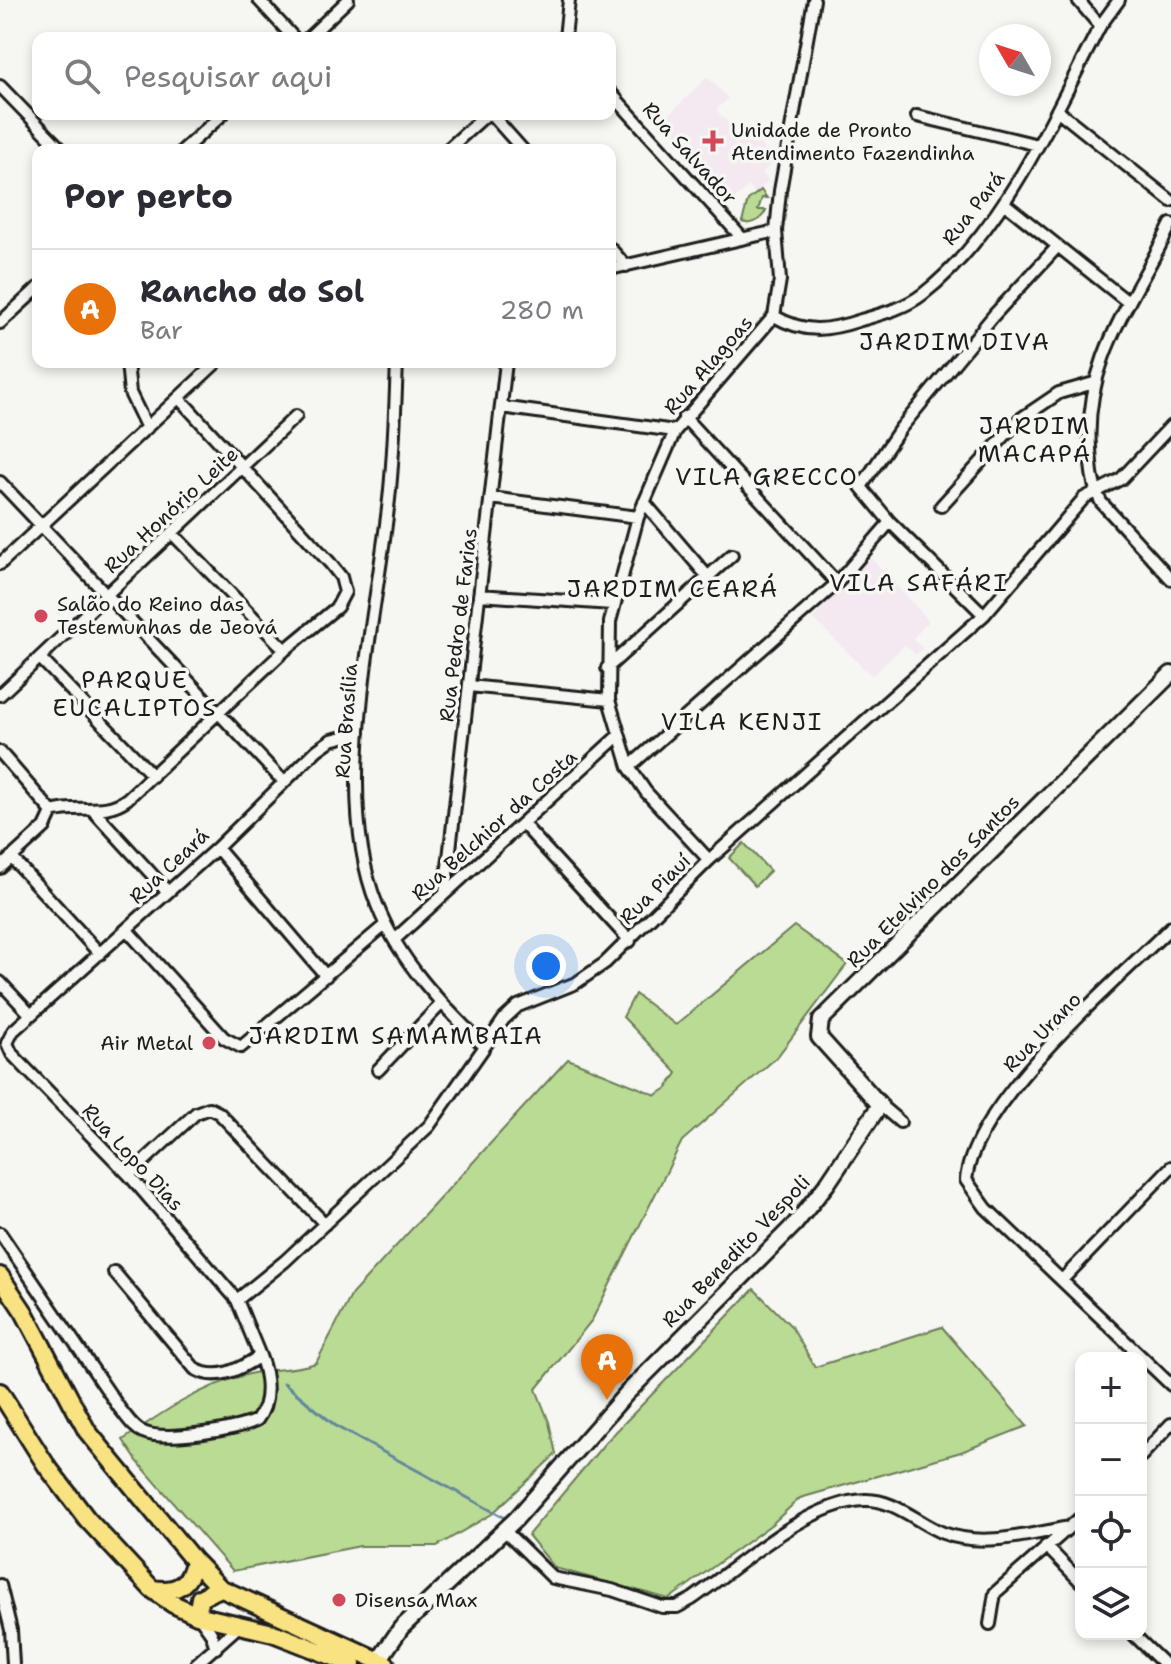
<!DOCTYPE html>
<html lang="pt">
<meta charset="utf-8">
<style>
:root{--surface:#fff;--page:#f2f2f3;--text:#2b2b33;--muted:#7c7c81;--line:#e1e1e2;--accent:#d1495b}
body{margin:0;font-family:"Shantell Sans",sans-serif;background:var(--page);color:var(--text)}
.controls{position:absolute;right:24px;bottom:24px;display:grid;overflow:hidden;border-radius:16px;box-shadow:0 4px 12px #0003}
.controls button{width:72px;height:72px;display:grid;place-items:center;padding:0;border:0;border-bottom:2px solid var(--line);background:var(--surface);color:var(--text);font:40px sans-serif}
.compass{position:absolute;left:979px;top:24px;width:72px;height:72px;border-radius:50%;background:var(--surface);box-shadow:0 4px 12px #0003;rotate:309deg}
.you{position:absolute;left:546px;top:966px;width:28px;height:28px;margin:-20px;border:6px solid #fff;border-radius:50%;background:#1a73e8;box-shadow:0 0 0 12px #1a73e833}
.badge{display:grid;place-items:center;width:52px;height:52px;border-radius:50%;background:var(--accent);color:#fff;font-size:26px;font-weight:700}
.pin{position:absolute;translate:-50% -66px;filter:drop-shadow(0 2px 4px #0008)}
.pin::after{content:'';position:absolute;top:42px;width:28px;height:24px;background:inherit;clip-path:polygon(0 0,100% 0,50% 100%)}
.list{margin:0;padding:0;list-style:none}
h2{display:flex;justify-content:space-between;align-items:center;height:104px;margin:0;padding:0 32px;font-size:34px}
h2 small{font-size:26px;font-weight:400;color:var(--muted)}
.list li{display:grid;grid-template-columns:52px 1fr auto;gap:24px;align-items:center;box-sizing:border-box;height:120px;padding:0 32px;border-top:2px solid var(--line)}
.list b{display:block;font-size:30px;white-space:nowrap}
.list p{margin:0;font-size:26px;white-space:nowrap;color:var(--muted)}
.list em{font-size:26px;font-style:normal;color:var(--muted)}
.icon{flex:none;width:44px;height:44px;fill:none;stroke:currentColor;stroke-width:2;stroke-linecap:round;stroke-linejoin:round}
.map{position:relative;flex:none;width:1171px;height:1664px;overflow:hidden}
.search{position:absolute;background:var(--surface);box-shadow:0 4px 12px #0003;left:32px;top:32px;width:584px;height:88px;display:flex;align-items:center;gap:20px;box-sizing:border-box;padding:0 28px;border-radius:16px;color:var(--muted);font-size:30px}
.panel{position:absolute;background:var(--surface);box-shadow:0 4px 12px #0003;left:32px;top:144px;width:584px;height:224px;border-radius:16px}
.map>svg:first-child{display:block}
.built{fill:#f4e8f1}
.green{fill:#badb94;stroke:#6b7c58;stroke-width:2}
.lines{fill:none;stroke-linecap:round;stroke-linejoin:round}
.stream{stroke:#62879c;stroke-width:3}
.street-casing{stroke:#1c1c1c;stroke-width:16}
.secondary-casing{stroke:#1c1c1c;stroke-width:20}
.primary-casing{stroke:#1c1c1c;stroke-width:22}
.street{stroke:#f6f6f2;stroke-width:10}
.secondary{stroke:#f6f6f2;stroke-width:14}
.primary{stroke:#f8e281;stroke-width:16}
.poi-dot{fill:#d1495b;stroke:#f6f6f2;stroke-width:3}
.labels{text-anchor:middle;dominant-baseline:central;stroke-width:7;stroke-linejoin:round;paint-order:stroke}
.poi-label{font-size:20px;fill:#1c1c1c;stroke:#f6f6f2;text-anchor:start}
.street-label{font-size:20px;fill:#1c1c1c;stroke:#f6f6f2}
.quarter-label{font-size:24px;letter-spacing:2px;fill:#1c1c1c;stroke:#f6f6f2}
</style>
<div class="map">
<svg width="1171" height="1664" viewBox="0 0 1171 1664">
<rect width="100%" height="100%" fill="#f6f6f2"/>
<filter id="ink" filterUnits="userSpaceOnUse"><feTurbulence type="fractalNoise" baseFrequency=".0125" numOctaves="2"/><feDisplacementMap in="SourceGraphic" scale="16" xChannelSelector="R" yChannelSelector="G"/><feConvolveMatrix kernelMatrix="1 2 1 2 8 2 1 2 1" color-interpolation-filters="sRGB"/></filter>
<g filter="url(#ink)">
<path class="built" d="M707 77 728 98 716 110 748 143 754 138 775 161 762 172 768 181 755 193 748 186 733 201 723 190 720 193 713 184 717 178 663 121Z
M871 558 929 621 912 639 923 648 916 655 905 645 872 676 813 618Z"/>
<path class="green" d="M761 190 767 198H762L758 210H766C762 219 753 226 742 222L748 200Z
M744 843 770 871 755 886 729 858Z
M794 926 847 964 777 1057 682 1141 592 1320 536 1389 549 1422 556 1454 492 1514 437 1546H360L233 1571 137 1461 123 1440C162 1412 201 1386 249 1374 272 1368 293 1371 316 1363L352 1294 568 1059 656 1095 667 1088 677 1073 623 1017 635 994 676 1025Z
M754 1289 791 1326 815 1367 942 1327 1027 1426 961 1452 800 1498 772 1524 669 1599 555 1568 528 1535 605 1443Z"/>
<g class="lines">
<path class="stream" d="M284 1383 337 1427 505 1518"/>
<defs>
<path id="street" d="M259 0 294 38
M1078 0 1100 26
M308 38 348 0
M565 38 569 0
M0 86 62 150
M610 92 742 238
M1057 110 1171 201
M491 114 523 150
M917 116 1038 145
M183 150 223 114
M447 150 487 114
M1004 203 1129 303
M1171 224C1134 301 1084 358 1090 448 1091 467 1092 485 1101 502L1171 579
M610 248 626 266
M610 269 776 231
M774 316C805 334 828 331 861 320 882 314 905 308 923 294 1003 232 1054 114 1100 26L1119 0
M0 323 38 288
M127 362 130 393 147 428
M397 362C395 411 394 460 388 508 375 624 332 795 377 905 399 961 441 1004 483 1045
M501 407 675 431
M684 417 837 583
M0 482 283 781
M491 498 638 517
M644 502 708 577
M941 506 1019 420 1059 393 1094 383
M172 533 285 650
M0 564 217 362
M479 595 612 604
M984 615 890 522 861 487 900 429 994 315 1058 246
M40 658 153 776
M607 668 732 555
M469 686 609 700
M0 695 296 416
M0 752 52 812 45 827 0 868
M629 767 837 583 890 522
M92 809 168 892
M52 812C78 804 104 816 127 799L285 650 337 607 345 592 341 577 330 563 179 398
M523 824 630 941
M217 848 326 976
M11 857 100 954
M709 860 646 792 629 767 609 700 610 622 638 517 675 431 774 316 780 280 776 231 780 191 814 0
M445 893 506 362
M1171 927C1114 984 973 1102 966 1180L986 1208 1171 1385
M127 930 224 1038 241 1047 385 925
M394 940 618 736
M0 982 31 1015
M378 1070 441 1004
M880 1105 900 1122
M129 1175 196 1113 209 1108 219 1113 325 1224
M0 1233 120 1409C127 1417 133 1428 143 1432 165 1442 235 1430 257 1420 271 1402 268 1376 260 1356
M114 1272 195 1369C217 1382 240 1369 260 1356L237 1300
M1062 1280 1171 1167
M237 1300 285 1261 429 1126 504 1019 518 1006 576 983 605 963 709 860 984 615 1084 498 1121 479 1171 426
M237 1300 129 1175 12 1054 7 1043 13 1031 217 848 317 750 331 740 359 733
M1141 1456 1171 1424
M504 1530 553 1578 612 1590 662 1607H677L692 1599C738 1567 807 1502 865 1500 894 1499 918 1523 943 1533 983 1548 1030 1534 1070 1527
M1046 1546 1081 1582
M0 1585 11 1630 13 1664
M198 1615 211 1633 216 1648
M990 1624 995 1593 1081 1517
M1133 1634 1164 1664
M196 1664 240 1625"/>
<path id="secondary" d="M379 1660 401 1628 516 1519 626 1394 795 1224 827 1184 880 1105 819 1037 821 1020 1171 674"/>
<path id="primary" d="M0 1276 24 1312 87 1431 194 1561 220 1588 386 1664
M0 1392 46 1465 87 1519 152 1589 173 1604 197 1615 273 1633 352 1664
M153 1589C176 1593 190 1585 194 1561
M197 1615 200 1598 220 1588"/>
</defs>
<use href="#street" class="street-casing"/>
<use href="#secondary" class="secondary-casing"/>
<use href="#primary" class="primary-casing"/>
<use href="#street" class="street"/>
<use href="#secondary" class="secondary"/>
<use href="#primary" class="primary"/>
</g>
</g>
<g class="poi-dot">
<path d="M709 129h8v8h8v8h-8v8h-8v-8h-8v-8h8z"/>
<circle cx="41" cy="616" r="8"/>
<circle cx="209" cy="1043" r="8"/>
<circle cx="339" cy="1600" r="8"/>
</g>
<g class="labels">
<g class="poi-label">
<text x="731" y="130">Unidade de Pronto<tspan x="731" dy="23">Atendimento Fazendinha</tspan></text>
<text x="57" y="604">Salão do Reino das<tspan x="57" dy="23">Testemunhas de Jeová</tspan></text>
<text x="193" y="1043" text-anchor="end">Air Metal</text>
<text x="355" y="1600">Disensa Max</text>
</g>
<g class="street-label">
<text transform="translate(690 153) rotate(48)">Rua Salvador</text>
<text transform="translate(973 208) rotate(-52)">Rua Pará</text>
<text transform="translate(708 365) rotate(-49)">Rua Alagoas</text>
<text transform="translate(171 510) rotate(-43)">Rua Honório Leite</text>
<text transform="translate(458 625) rotate(-83)">Rua Pedro de Farias</text>
<text transform="translate(346 721) rotate(-86)">Rua Brasília</text>
<text transform="translate(494 825) rotate(-42)">Rua Belchior da Costa</text>
<text transform="translate(169 866) rotate(-43)">Rua Ceará</text>
<text transform="translate(933 881) rotate(-45)">Rua Etelvino dos Santos</text>
<text transform="translate(655 889) rotate(-45)">Rua Piauí</text>
<text transform="translate(1042 1032) rotate(-46)">Rua Urano</text>
<text transform="translate(133 1157) rotate(47)">Rua Lopo Dias</text>
<text transform="translate(736 1251) rotate(-46)">Rua Benedito Vespoli</text>
</g>
<g class="quarter-label">
<text x="955" y="342">JARDIM DIVA</text>
<text x="1035" y="426">JARDIM<tspan x="1035" dy="28">MACAPÁ</tspan></text>
<text x="767" y="477">VILA GRECCO</text>
<text x="919" y="583">VILA SAFÁRI</text>
<text x="673" y="589">JARDIM CEARÁ</text>
<text x="135" y="680">PARQUE<tspan x="135" dy="28">EUCALIPTOS</tspan></text>
<text x="742" y="722">VILA KENJI</text>
<text x="396" y="1036">JARDIM SAMAMBAIA</text>
</g>
</g>
</svg>
<div class="controls">
<button>+</button>
<button>−</button>
<button><svg class="icon" aria-label="locate" viewBox="0 0 24 24"><circle cx="12" cy="12" r="6"/><path d="M12 2v4M12 18v4M2 12h4M18 12h4"/></svg></button>
<button><svg class="icon" aria-label="layers" viewBox="0 0 24 24"><path d="M12 4l9 5-9 5-9-5zM3 14l9 5 9-5"/></svg></button>
</div>
<svg class="compass" viewBox="-18 -18 36 36"><path d="M0-13l5 13h-10z" fill="#e53935"/><path d="M0 13l5-13h-10z" fill="#7c7c81"/></svg>
<div class="you"></div>
<div class="pin badge" style="left:607px;top:1400px;background:#e8710a">A</div>
<div class="search"><svg class="icon" aria-label="search" viewBox="0 0 24 24"><circle cx="10" cy="10" r="6"/><path d="M15 15l6 6"/></svg>Pesquisar aqui</div>
<section class="panel">
<h2>Por perto<small></small></h2>
<ul class="list">
<li><span class="badge" style="background:#e8710a">A</span><div><b>Rancho do Sol</b><p>Bar</p></div><em>280 m</em></li>
</ul>
</section>
</div>
